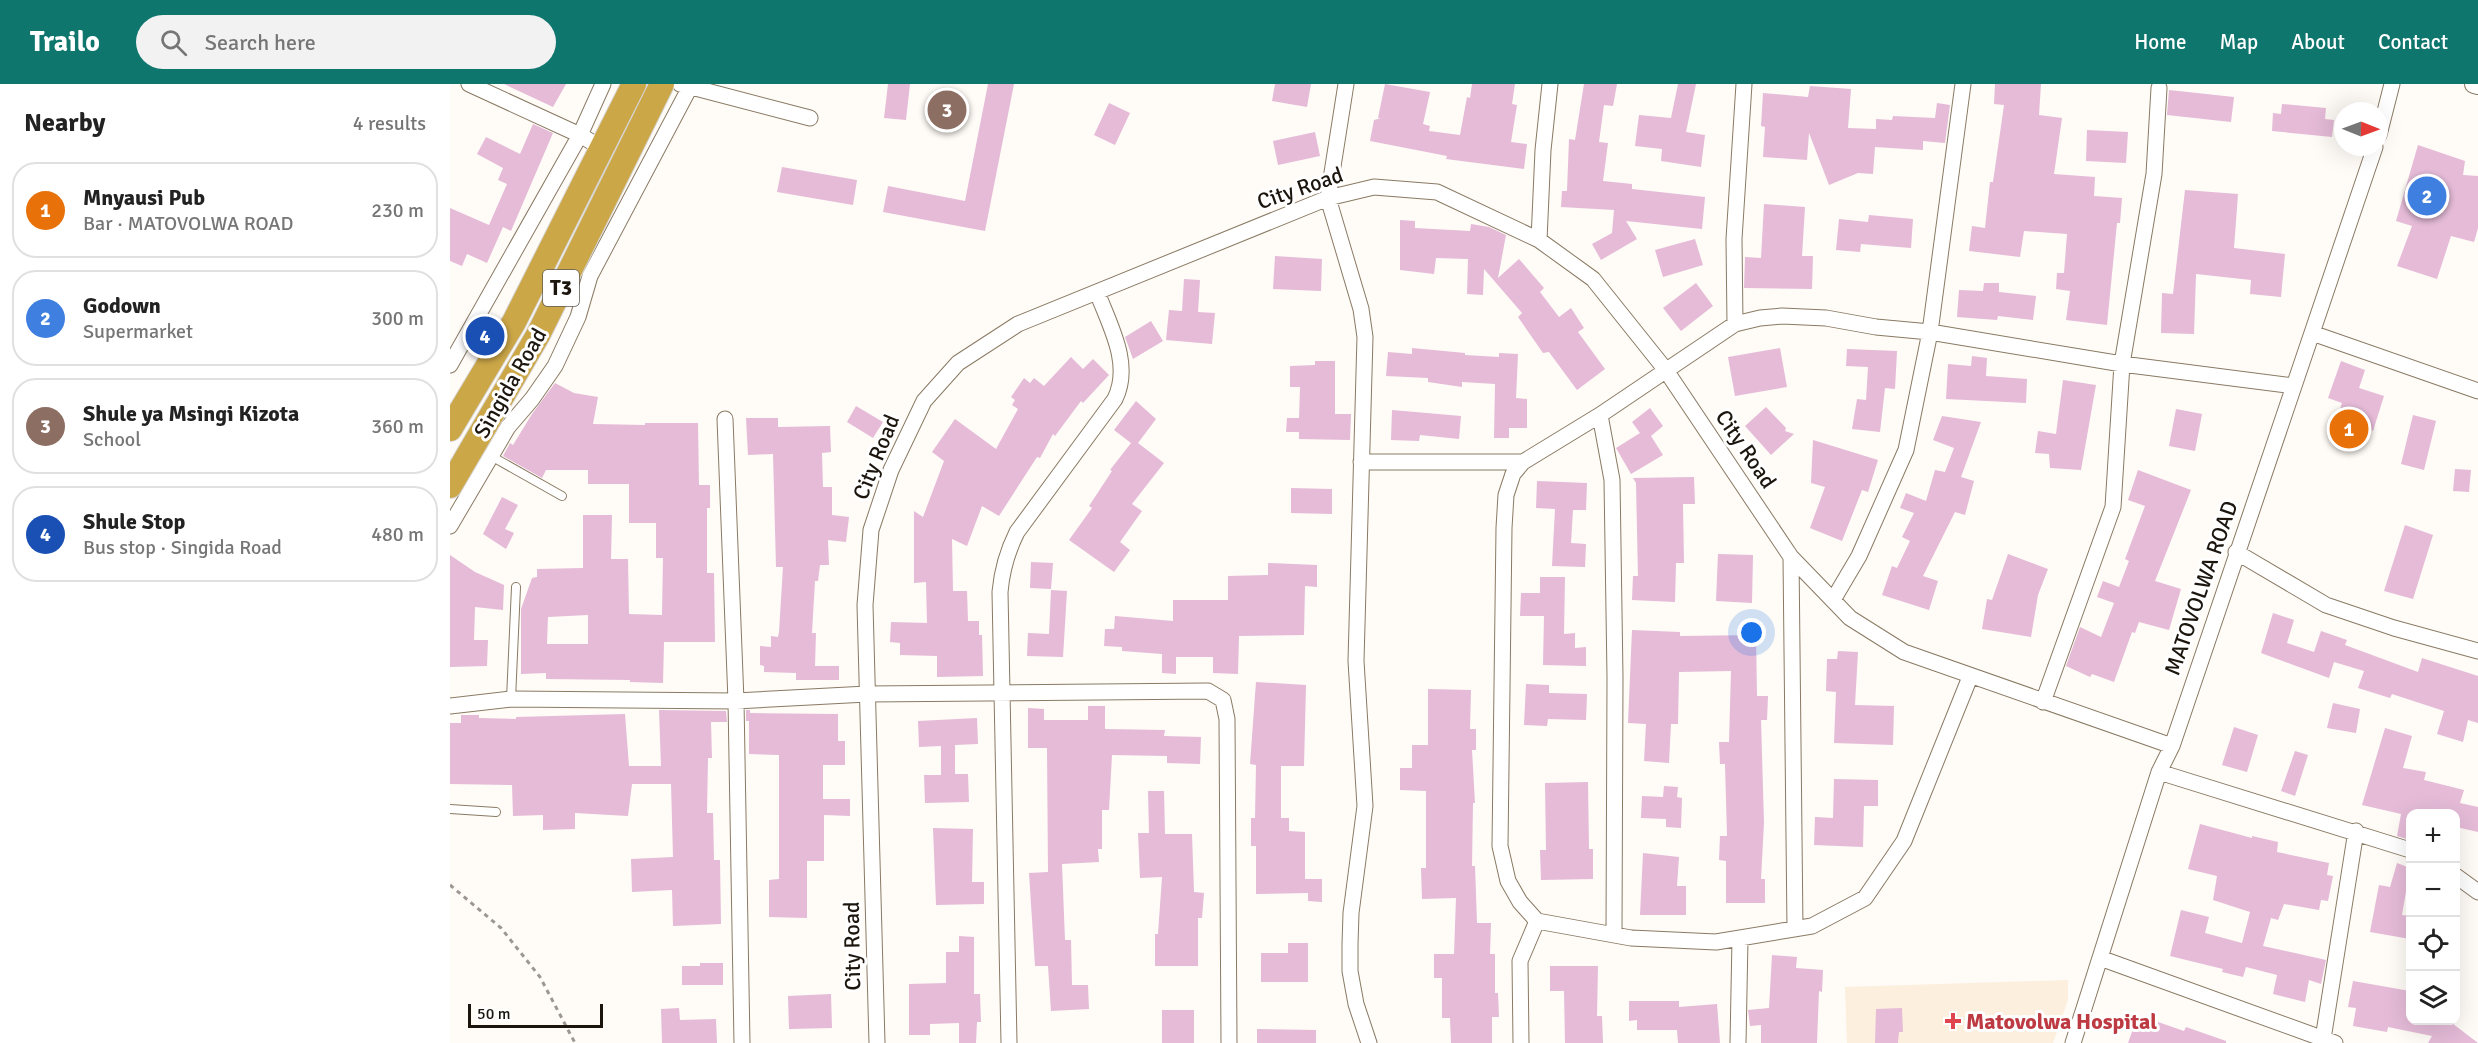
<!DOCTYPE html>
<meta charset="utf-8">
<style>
:root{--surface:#fff;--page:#f2f2f2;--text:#222;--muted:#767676;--line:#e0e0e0;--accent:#0f766e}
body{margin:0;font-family:Signika,sans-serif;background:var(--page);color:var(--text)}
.controls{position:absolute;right:18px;bottom:18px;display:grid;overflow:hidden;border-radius:12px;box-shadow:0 6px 24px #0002}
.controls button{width:54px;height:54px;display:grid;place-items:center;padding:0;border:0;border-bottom:2px solid var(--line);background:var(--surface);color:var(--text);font:30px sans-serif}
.compass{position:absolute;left:1884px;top:18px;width:54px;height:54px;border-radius:50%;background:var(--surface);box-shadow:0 6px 24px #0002;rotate:91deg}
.scale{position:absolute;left:18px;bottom:15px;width:135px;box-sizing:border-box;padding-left:6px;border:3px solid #1b150d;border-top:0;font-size:16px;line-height:21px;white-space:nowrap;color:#1b150d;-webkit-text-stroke:4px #fff;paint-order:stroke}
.you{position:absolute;left:1302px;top:549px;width:21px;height:21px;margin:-15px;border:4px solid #fff;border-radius:50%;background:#1a73e8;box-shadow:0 0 0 9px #1a73e833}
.badge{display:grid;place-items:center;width:39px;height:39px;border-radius:50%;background:var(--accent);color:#fff;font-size:20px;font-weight:700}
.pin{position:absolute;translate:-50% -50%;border:3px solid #fff;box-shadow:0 2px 6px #0006}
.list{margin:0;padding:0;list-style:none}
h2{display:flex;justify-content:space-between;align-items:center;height:78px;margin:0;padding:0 24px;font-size:26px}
h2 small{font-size:20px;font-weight:400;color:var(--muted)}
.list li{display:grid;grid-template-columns:39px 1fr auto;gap:18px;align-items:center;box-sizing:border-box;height:96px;margin:0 12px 12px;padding:0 12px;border:2px solid var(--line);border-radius:24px}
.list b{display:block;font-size:22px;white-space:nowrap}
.list p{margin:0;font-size:20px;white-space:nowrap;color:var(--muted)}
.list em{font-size:20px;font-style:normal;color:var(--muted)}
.icon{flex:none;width:33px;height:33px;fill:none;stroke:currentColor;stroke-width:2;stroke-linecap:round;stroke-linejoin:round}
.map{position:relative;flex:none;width:2028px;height:959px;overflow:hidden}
header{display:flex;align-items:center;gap:36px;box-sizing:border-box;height:84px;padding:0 30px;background:var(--accent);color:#fff}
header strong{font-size:28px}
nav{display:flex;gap:33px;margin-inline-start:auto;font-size:21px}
.search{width:420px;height:54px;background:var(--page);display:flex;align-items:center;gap:15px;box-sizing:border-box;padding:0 21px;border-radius:33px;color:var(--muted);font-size:22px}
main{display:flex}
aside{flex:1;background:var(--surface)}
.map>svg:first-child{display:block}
.built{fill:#fcefdd}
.building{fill:#e5bbd8;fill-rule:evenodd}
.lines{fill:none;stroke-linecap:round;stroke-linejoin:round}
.service-casing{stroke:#897a64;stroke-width:10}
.minor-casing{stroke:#897a64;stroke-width:17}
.tertiary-casing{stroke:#897a64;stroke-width:20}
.trunk-casing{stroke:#d6d5d3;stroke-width:26}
.path{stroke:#9c9891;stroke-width:3;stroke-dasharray:4.5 4.5;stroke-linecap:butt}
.service{stroke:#fff;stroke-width:8}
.minor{stroke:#fff;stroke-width:15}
.tertiary{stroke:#fff;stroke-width:18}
.trunk{stroke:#cca748;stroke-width:24}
.health-dot{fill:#e0444e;stroke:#fff;stroke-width:2}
.labels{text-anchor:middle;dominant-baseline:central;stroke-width:6;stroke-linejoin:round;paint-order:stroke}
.shield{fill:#fff;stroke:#5f5b56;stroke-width:1.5}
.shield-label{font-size:21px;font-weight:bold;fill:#1b150d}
.street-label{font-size:22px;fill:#1b150d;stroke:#fff}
.health-label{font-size:22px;font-weight:bold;fill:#be3a42;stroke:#fff;text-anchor:start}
</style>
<header>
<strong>Trailo</strong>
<div class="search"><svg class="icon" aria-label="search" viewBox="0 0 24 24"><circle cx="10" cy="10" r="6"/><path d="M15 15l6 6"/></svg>Search here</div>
<nav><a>Home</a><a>Map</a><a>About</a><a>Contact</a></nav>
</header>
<main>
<aside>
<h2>Nearby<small>4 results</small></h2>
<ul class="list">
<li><span class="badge" style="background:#e8710a">1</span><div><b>Mnyausi Pub</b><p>Bar · MATOVOLWA ROAD</p></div><em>230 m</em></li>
<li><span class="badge" style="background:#3f7fe0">2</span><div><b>Godown</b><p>Supermarket</p></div><em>300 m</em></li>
<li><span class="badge" style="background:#8d6e63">3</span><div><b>Shule ya Msingi Kizota</b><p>School</p></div><em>360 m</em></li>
<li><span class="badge" style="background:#1a4fb4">4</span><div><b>Shule Stop</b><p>Bus stop · Singida Road</p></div><em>480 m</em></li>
</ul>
</aside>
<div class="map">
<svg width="2028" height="959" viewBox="0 0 2028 959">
<rect width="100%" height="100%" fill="#fffbf6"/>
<path class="built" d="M1618 896V916L1603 959H1397L1395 903Z"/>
<path class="building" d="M54 0H116L103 23Z
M438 0H460L456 36 434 34Z
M538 0H564L535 147 433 128 438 102 515 117Z
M825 0H861L857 23 822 17Z
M935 0 980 8 973 40 980 42 979 47 1010 51 1017 13 1020 14 1022 0H1065L1062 20 1067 21 1061 58 1077 60 1074 85 996 75 997 72 920 57 924 36 931 34H928Z
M1134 0H1167L1163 22 1154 21 1149 58 1158 59 1153 97 1182 100V105L1255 113 1252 145 1176 137 1187 155 1151 176 1142 160 1162 149 1164 126 1111 123 1112 107H1117L1119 55 1125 56Z
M1228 0H1246L1236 48 1255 51 1251 83 1211 77 1212 65 1185 62 1189 31 1221 34Z
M1545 0H1591L1589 31 1612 34 1604 90 1645 93 1644 112 1672 114 1670 139H1667L1657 241 1616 236 1620 207 1606 205 1607 189H1614L1617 150 1574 147 1570 173 1519 167 1522 142 1535 144 1540 98H1543L1554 21 1544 20Z
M1360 2 1401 5 1398 44 1426 45V35L1442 36 1443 32 1485 34 1487 19 1500 21 1495 59 1473 57V66L1425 63 1423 90 1408 89 1379 101 1359 49 1357 76 1313 73 1315 43 1311 42 1313 9 1358 13Z
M1719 6 1784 13 1781 38 1717 31Z
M659 19 680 29 665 61 644 51Z
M1832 20 1876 24 1875 35 1884 36 1882 53 1822 47 1823 29 1831 30Z
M83 40 103 49 61 147 53 143 37 179 17 170 12 182 0 177V124L39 141 57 100 48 96 53 84 27 70 36 53 70 70Z
M1637 46 1678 48 1676 79 1636 77Z
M865 48 870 72 828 81 823 57Z
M1968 61 2015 77 2013 91 2028 92V144L2024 158 2001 152 1987 195 1947 182 1962 142 1946 137Z
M332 83 407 96 403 121 327 108Z
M1735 106 1788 110 1784 164 1835 170 1831 213 1800 210 1801 196 1746 190 1744 250 1711 249 1712 209 1723 210Z
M1314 120 1355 123 1352 172H1363L1362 205 1294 204 1295 173 1311 174Z
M1419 131 1463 135 1461 164 1411 160 1410 168 1386 166 1389 135 1418 138Z
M950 136 965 137V144L1020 147 1021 140 1039 143 1056 151 1048 194 1069 175 1094 204 1090 208 1109 233 1121 224 1134 244 1128 248 1155 285 1127 306 1099 268 1093 269 1068 233 1072 229 1034 185 1033 211 1017 210 1018 175 986 174 984 190 950 186Z
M1245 155 1253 181 1213 193 1205 166Z
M825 172 872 175 871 207 823 205Z
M734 195 750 196 748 228 765 229 762 260 716 256 719 226 732 227Z
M1246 199 1263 222 1231 247 1213 224Z
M1534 199H1549V208L1586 212 1583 236 1548 232 1547 236 1507 233 1509 206 1533 207Z
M701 237 713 257 683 275 675 253Z
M962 264 1015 269V271L1049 273V269L1068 270 1066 314 1077 315V344H1059V354H1044L1045 300 1012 298V303L978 298V294L936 292 938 268 962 270Z
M1330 264 1337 303 1285 312 1278 273Z
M1397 265 1447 267 1445 305 1435 304 1430 348 1402 345 1407 315 1416 316 1418 283 1396 282Z
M1522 272 1537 274 1536 292 1577 295 1576 319 1496 315 1498 280 1521 282Z
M621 273 633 285 643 275 659 291 633 319 631 317 605 352 603 350 590 374 587 373 549 432 532 422 517 462 502 455 503 507H517L518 537H529V551H532L533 592 487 593V572L450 571V559L440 558 441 538 477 539 476 498 464 499V427L473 433 494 377 482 368 505 335 546 365 568 325 562 321 565 316 561 313 574 294 580 299 584 294 594 302Z
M865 277H885V330H901L900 356 849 355V348H836L837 334H849L850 303H840V282L865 281Z
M1891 277 1915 286 1909 304 1934 312 1923 347 1913 343 1906 361 1881 353 1892 319 1878 314Z
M1613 296 1646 301 1631 386 1600 384 1599 370 1585 369 1588 347 1606 350Z
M105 299 124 309 148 313 143 340 195 341V339H248L249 401H260V424H257V489H264L265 558H214L213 599 180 598V596L96 595V589L71 590V525L82 494 87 493V485L133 484V431H162L161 475H178L179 530 212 531 213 474H206V439H179V400H138V386H96L92 394 53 372 60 359 63 361 82 330ZM138 531V560H97L98 533Z
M686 317 706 335 688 359 714 379 682 420 692 427 670 458 680 466 664 488 619 456 642 424 639 422 662 387 660 386 681 359 664 346Z
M406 322 433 338 423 354 397 338Z
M1316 323 1336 344 1335 347 1344 350 1321 371 1295 342Z
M1200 324 1213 342 1201 352 1213 371 1181 390 1166 364 1190 349 1182 338Z
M1726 325 1752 330 1745 367 1719 362Z
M942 326 1011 332 1009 355 970 351 969 357 941 356Z
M1963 331 1986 337 1974 386 1951 380Z
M1492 332 1531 338 1511 393 1524 397 1515 431 1505 428 1473 492 1488 497 1479 526 1432 511 1442 482 1447 484 1460 457 1452 453 1464 429 1450 424 1456 409 1476 417 1485 386 1495 388 1504 364 1483 356Z
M296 334H328V343L380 342 381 368 372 369 373 403H382V431L399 433 396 458 378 456 379 481H370L368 497H365L362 549H366L365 582H389V596H346V589L314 588V582L310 581V562L321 563V552L328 553 329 548 333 483H326L323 370 298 371Z
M1363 356 1428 376 1418 408 1412 406 1392 457 1360 444 1375 403 1361 399Z
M2005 385 2021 386 2019 408 2003 407Z
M1688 386 1741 406 1705 497 1731 505 1719 546 1689 538 1685 549 1682 548 1664 598 1642 590 1640 593 1616 582 1630 543 1651 553 1664 519 1647 513 1653 497 1669 503 1679 477 1675 475 1695 422 1678 416Z
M1244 393 1245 420H1233L1234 479H1226L1225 518 1182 516 1183 492H1188L1186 399 1183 394Z
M1087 397 1137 399 1136 426H1123L1121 459 1136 460 1135 483 1102 482 1105 425 1086 424Z
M841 404 882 405V430L841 429Z
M52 413 68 421 55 445 64 449 56 465 33 450Z
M1955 441 1983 451 1963 515 1934 507Z
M1268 470 1303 471 1302 519 1266 517Z
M1558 470 1598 485 1588 511 1581 553 1532 545 1537 515 1542 516Z
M0 471 25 488 54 501 53 526 25 523 24 556H38L37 582 0 583Z
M581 478 603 479 601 505 580 504Z
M818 479 867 481V503L855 502 854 551 789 552 788 590 763 589V573H726V590L712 589V570L672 567V563L654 562 655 545H664L665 532 723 537V516H778V492L818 491Z
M1090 493H1115L1114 550 1125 549V564L1136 563V582L1093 581 1094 532H1070L1071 509H1090Z
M601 506 617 507 613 573 577 572 578 549 599 550Z
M1823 529 1844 536 1837 559 1864 568 1871 547 1897 556 1895 561 1968 588 1972 574 2028 592V639L2018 636 2013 658 1987 650 1994 627 1942 610 1940 614 1908 604 1914 587 1884 578 1879 594 1811 569Z
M1182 546 1230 548V552L1306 551 1307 612H1318L1317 636H1311L1314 739 1311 795H1315V819H1276V777L1269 776 1270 752H1277L1275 680H1270L1269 658H1279L1281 587 1229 588 1228 640H1221L1219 679 1194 677 1196 640 1178 639Z
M1388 567 1408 568 1405 621 1444 622 1443 661 1384 659 1386 608 1376 607 1377 575H1387Z
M806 598 856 601 854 682H831V734H839V747L855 748V795H872V818L858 817V809L806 810V762H801V734H805L806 681 800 680Z
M1076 600 1099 601V609L1137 610 1136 636 1098 635 1097 642 1074 641Z
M978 605 1021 606 1020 645H1026V666H1022L1025 719H1023L1022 782H1025L1027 839H1041L1040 870H1045V909H1048L1049 933H1042V959H1001L1000 934H992V894H984V870H1004L1006 814 972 815 971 784H976V707L950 706V684H962V661H978Z
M1883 619 1910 625 1906 649 1877 644Z
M638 622H655V645L715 646 714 652 751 653 750 680 717 679V672L662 671 659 726H652V765H648L649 778 612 780 615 856H621L622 901H638L639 925 601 927 598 882H585L579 789 598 788 597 664H578V624L594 625V636H638Z
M209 626 276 627 277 638H261L262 674H258L257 729H263L264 776H270L271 840 223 842 222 806 182 808 181 775 223 773 221 700H182L178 732 125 729V745L93 746V731L63 732 62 701 0 700V639H11V631H29V634L66 635V633L175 630 179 682H211Z
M296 626H300V629L388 630V657H395V681H373V715H400V732L374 731V777H357V834L319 833V796L329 795V671L299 670V637H296Z
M527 634 528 660 505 661V690H518L519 718 475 719 474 691H491V662L469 663 468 637Z
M1784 643 1808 651 1797 688 1772 681Z
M1935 644 1962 652 1953 684 1976 688 1974 696 2014 706 2010 719 2028 723V748L2006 743V729H1960V756L1947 752 1951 730 1912 721Z
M1845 667 1858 671 1845 712 1831 707Z
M1384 695 1428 696V722H1414L1413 763 1364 761 1365 733 1383 734Z
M1138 698 1139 765H1143V795L1091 796 1090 766H1096L1095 699Z
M1214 702 1228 703 1227 713 1232 714 1231 744 1216 743V735L1191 734 1192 712 1213 713Z
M698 707H714L715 750H742L744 808 754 809 752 834H748V882H705V850H708L712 793 690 794 688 749H699Z
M1750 740 1802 754V752L1828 758 1827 768 1879 779 1877 791 1883 792 1878 817 1871 816 1869 826 1834 820 1828 836 1821 834 1813 862 1876 876 1871 900 1859 896 1855 918 1823 910 1827 891 1796 883 1793 893 1772 888 1773 885 1720 872 1731 826 1759 833 1755 849 1792 859 1800 828 1763 816 1767 792 1738 785Z
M483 744 523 745 522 798H534V820L486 821Z
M1193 769 1229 773 1227 802H1236V831H1190Z
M1947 779 1960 784 1952 831 1960 832V855L1920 848 1929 801 1940 803Z
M509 852 524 853V910H530L531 938H527L526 959H509V939L480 940V951H459V900L496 899V868H509Z
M838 859H858V898H811V869H838Z
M1322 871 1347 873 1346 884 1373 886 1372 908 1369 907 1367 959H1311V941L1300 942 1298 926 1319 924Z
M250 879H273V901H232V882H250Z
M1100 882H1148L1147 932H1152L1153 959H1115L1114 907H1100Z
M1903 897 1960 907V936H1998L2028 959H1978L1982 952 1938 943 1937 948 1903 942 1906 924 1898 923Z
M381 910 382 944 339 945 338 912Z
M1179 917H1229V923L1267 920 1270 959H1228L1227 946H1187V936L1179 937Z
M229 924 230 936 266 935 267 959H212L211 925Z
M1452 924 1453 948H1449L1448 959H1425L1426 925Z
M712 926H744V959H712Z
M1688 931 1734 947 1736 943 1776 957V959H1678Z
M807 945 866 946V959H807Z"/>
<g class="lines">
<defs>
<path id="service" d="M41 372 112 412
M61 615 66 503
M0 725 46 728"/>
<path id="minor" d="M19 0 130 51 150 63
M230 0 360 34
M896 0 878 114 911 225 915 253 906 577 915 722 901 829 900 860V887L906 920 919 959
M1929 51 1942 0
M1089 156 1093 66 1100 0
M1285 240 1284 155 1294 0
M1862 249 2028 307
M0 281 130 51 153 0
M1150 331 1162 396 1165 593 1164 849
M275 335 286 617 292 959
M911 378H1073
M0 442 58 343 82 315 105 282 128 233 140 192 240 3
M1786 468 1876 521 1944 544 2028 567
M1341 473 1345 845
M1383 516 1409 472 1456 366 1480 248 1513 0
M1520 593 1454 757 1415 814 1362 842 1266 858 1181 854 1087 837 1070 818 1058 797 1050 762 1054 444 1056 411 1063 390 1073 378 1150 331 1285 240 1310 234 1332 232 1376 234 1426 243 1480 248 1672 280 1844 302
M1593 618 1663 423 1672 280 1704 90 1709 4
M0 622 61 615 286 617 417 610 758 607 773 616 777 635 779 959
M1709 688 1960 766
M2006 792 2028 808
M1650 874 1885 959
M1873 955 1906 747
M427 959 415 521 421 446 441 386 474 317 508 279 568 240 878 114 924 103 987 108 1089 156 1143 195 1215 285 1341 473 1400 534 1454 568 1722 662
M559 959 550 508C552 485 557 468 567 448L665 315C682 280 660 242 647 208
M1071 959 1070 877 1087 837
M1288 959 1290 855
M1623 959 1709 688 1722 662 1925 63"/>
<path id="tertiary" d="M2024 0 2028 1"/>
<path id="trunk" d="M0 345 64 238 184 0
M0 402 88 251 212 0"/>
</defs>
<use href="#service" class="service-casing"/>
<use href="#minor" class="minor-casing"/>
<use href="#tertiary" class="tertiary-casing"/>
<use href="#trunk" class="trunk-casing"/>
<path class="path" d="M0 801 51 844 90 893 125 959"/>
<use href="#service" class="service"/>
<use href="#minor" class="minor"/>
<use href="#tertiary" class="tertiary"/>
<use href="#trunk" class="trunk"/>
</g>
<path class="health-dot" d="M1500 928h6v6h6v6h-6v6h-6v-6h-6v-6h6z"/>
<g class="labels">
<rect class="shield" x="93" y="186" width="36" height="36" rx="4.5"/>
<g class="shield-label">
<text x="111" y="204">T3</text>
</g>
<g class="street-label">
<text transform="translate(850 104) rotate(-19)">City Road</text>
<text transform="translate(60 299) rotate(-60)">Singida Road</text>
<text transform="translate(1296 365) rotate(56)">City Road</text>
<text transform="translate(426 373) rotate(-68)">City Road</text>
<text transform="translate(1751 504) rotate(-71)">MATOVOLWA ROAD</text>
<text transform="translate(402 862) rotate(-91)">City Road</text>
</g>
<g class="health-label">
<text x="1516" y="937">Matovolwa Hospital</text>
</g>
</g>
</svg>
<div class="controls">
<button>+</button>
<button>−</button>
<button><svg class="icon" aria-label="locate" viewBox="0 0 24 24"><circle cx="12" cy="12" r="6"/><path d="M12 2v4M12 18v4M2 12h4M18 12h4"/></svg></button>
<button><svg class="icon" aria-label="layers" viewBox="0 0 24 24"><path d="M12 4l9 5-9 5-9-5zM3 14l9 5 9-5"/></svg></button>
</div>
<svg class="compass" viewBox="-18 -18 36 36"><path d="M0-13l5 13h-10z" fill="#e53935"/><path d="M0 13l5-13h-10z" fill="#767676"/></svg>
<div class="scale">50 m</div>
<div class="you"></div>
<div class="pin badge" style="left:1899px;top:345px;background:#e8710a">1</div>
<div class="pin badge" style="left:1977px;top:112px;background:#3f7fe0">2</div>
<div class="pin badge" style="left:497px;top:26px;background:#8d6e63">3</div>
<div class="pin badge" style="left:35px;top:252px;background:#1a4fb4">4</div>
</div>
</main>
